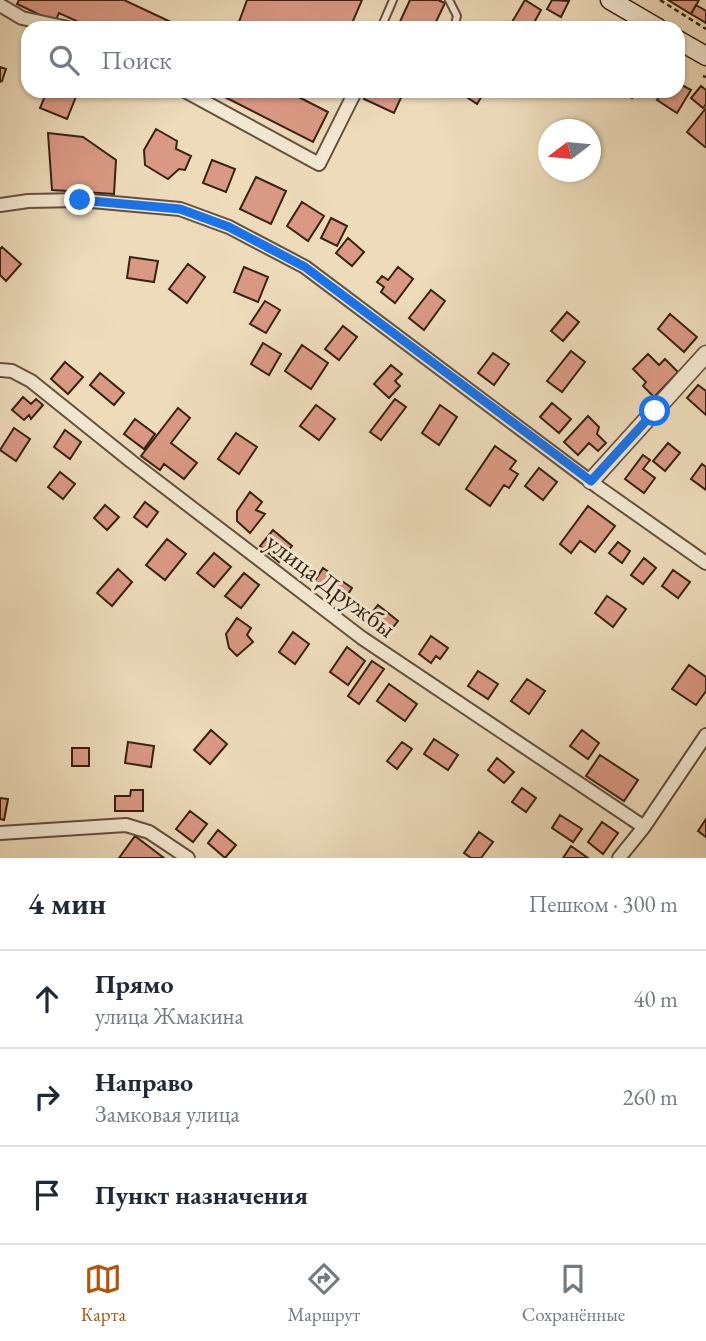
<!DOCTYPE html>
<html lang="ru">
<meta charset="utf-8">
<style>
:root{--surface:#fff;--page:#f2f2f3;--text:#1f2937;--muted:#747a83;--line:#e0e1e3;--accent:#b45309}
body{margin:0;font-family:"EB Garamond",serif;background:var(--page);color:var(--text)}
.compass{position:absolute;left:538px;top:119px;width:63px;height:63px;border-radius:50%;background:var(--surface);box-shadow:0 2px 5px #0004;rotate:254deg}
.stop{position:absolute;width:21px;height:21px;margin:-16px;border:5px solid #1a73e8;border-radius:50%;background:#fff}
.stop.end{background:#1a73e8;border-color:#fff;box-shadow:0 2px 7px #0008}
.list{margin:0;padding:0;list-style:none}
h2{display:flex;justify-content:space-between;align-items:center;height:91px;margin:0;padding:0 28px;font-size:30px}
h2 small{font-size:23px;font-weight:400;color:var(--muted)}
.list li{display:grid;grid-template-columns:46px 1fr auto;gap:21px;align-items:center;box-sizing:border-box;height:98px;padding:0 28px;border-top:2px solid var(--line)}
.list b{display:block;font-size:26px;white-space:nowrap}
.list p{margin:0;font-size:23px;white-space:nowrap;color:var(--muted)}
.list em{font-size:23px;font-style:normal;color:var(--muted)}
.icon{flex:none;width:38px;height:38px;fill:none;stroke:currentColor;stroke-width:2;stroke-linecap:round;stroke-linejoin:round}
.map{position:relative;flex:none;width:706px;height:858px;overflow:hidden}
.search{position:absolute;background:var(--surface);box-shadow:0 2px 5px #0004;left:21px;right:21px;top:21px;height:77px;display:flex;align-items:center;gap:18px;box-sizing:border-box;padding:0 24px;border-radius:21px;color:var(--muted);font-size:26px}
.sheet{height:385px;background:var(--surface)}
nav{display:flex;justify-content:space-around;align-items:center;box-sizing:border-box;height:98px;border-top:2px solid var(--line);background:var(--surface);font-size:19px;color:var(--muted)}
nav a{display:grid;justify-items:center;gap:4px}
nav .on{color:var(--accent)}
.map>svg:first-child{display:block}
.building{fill:#da9984;stroke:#382213;stroke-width:2}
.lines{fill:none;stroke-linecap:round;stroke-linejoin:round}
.service-casing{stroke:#65503d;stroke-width:10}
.minor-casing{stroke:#65503d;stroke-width:16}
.tertiary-casing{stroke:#65503d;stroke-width:19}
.secondary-casing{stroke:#382213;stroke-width:21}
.path{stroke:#382213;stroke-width:2.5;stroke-dasharray:5 3.5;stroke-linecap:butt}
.service{stroke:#f3e8d2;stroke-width:6}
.minor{stroke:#f3e8d2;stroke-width:12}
.tertiary{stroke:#f3e8d2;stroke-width:16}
.secondary{stroke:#f3e8d2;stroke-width:18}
.route{stroke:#1a73e8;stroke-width:9}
.labels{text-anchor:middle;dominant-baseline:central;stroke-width:6;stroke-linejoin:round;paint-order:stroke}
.street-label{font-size:26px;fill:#382213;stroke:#f3e8d2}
</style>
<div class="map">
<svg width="706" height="858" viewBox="0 0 706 858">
<rect width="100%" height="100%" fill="#eddbba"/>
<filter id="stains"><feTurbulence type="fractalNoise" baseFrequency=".00286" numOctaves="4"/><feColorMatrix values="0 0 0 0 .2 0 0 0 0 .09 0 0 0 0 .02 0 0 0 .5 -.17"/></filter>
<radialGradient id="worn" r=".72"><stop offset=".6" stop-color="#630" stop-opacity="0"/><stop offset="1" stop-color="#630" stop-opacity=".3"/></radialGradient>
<path class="building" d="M19 0H124L173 23 170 28H92L59 13 55 22 17 4Z
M247 0H362L350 28H254L239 22Z
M410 0H438L445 3 433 28H397Z
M525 0 541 10 531 28H524L512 22Z
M552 0 569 1 561 17 547 9Z
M668 0H699L691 14Z
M696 5 706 11V23L691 14Z
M0 67 6 69 2 81 0 82Z
M678 83 691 90 677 113 657 100 664 91H678Z
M701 86 706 90V104L703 108 691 98Z
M47 91H70L77 94 67 119 40 108Z
M213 91H287L328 112 313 142Z
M368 91H404L394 113 364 99Z
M458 91H485L477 104Z
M622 91H636L632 98Z
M706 108V146L705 147 687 132Z
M156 129 177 141 176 149 191 156 185 170 179 169 168 179 145 165 144 150Z
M48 133 83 137 116 160 114 194 52 190Z
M212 160 235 169 226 192 203 183Z
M256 177 286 191 271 224 240 209Z
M302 202 324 216 308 241 287 226Z
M331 218 347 226 337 246 321 238Z
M348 238 364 252 352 266 336 253Z
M2 247 21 264 6 281 0 275V249Z
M130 257 158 261 154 282 127 278Z
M188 264 205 277 187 303 169 289Z
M244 267 268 277 258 302 234 292Z
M398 267 413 279 395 303 381 292 384 287 377 282 382 276 388 280Z
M431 290 445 301 424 330 409 318Z
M265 301 280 310 266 333 250 324Z
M567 312 579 322 563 341 551 331Z
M670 314 697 337 684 352 658 329Z
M343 326 357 337 339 360 325 349Z
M263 343 281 354 269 375 251 364Z
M302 345 328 363 311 389 285 371Z
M571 351 585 362 562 392 547 381Z
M493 353 509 364 494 385 478 373Z
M648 354 659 365 665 359 678 372 654 397 643 386 646 382 633 369Z
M65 362 83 377 68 394 51 379Z
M391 365 402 374 395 381 400 386 389 398 374 384Z
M100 373 124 393 114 405 90 385Z
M698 385 706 391V415L687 398Z
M23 397 31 404 36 399 43 405 31 419 29 415 24 420 12 410Z
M395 399 406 407 381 440 370 432Z
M552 403 571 419 559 433 540 417Z
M316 405 335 419 319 440 300 426Z
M440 405 457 417 439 445 422 433Z
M178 408 190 418 171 443 197 463 184 479 164 464 160 470 141 456Z
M588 416 599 427 597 434 606 443 598 451 589 443 578 455 564 442Z
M135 419 155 434 144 449 124 434Z
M14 428 30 439 16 461 0 450Z
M65 430 81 442 70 459 54 447Z
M236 433 257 447 239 474 218 459Z
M668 443 680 453 665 471 653 461Z
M495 446 516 461 510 469 518 474 509 488 504 485 490 506 466 489Z
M643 455 650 460 643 469 655 478 644 493 625 479Z
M702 464 706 467V490L691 479Z
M539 468 557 482 543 500 525 486Z
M60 472 75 484 63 499 48 487Z
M250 492 262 502 256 510 265 514 250 533 237 521V511Z
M145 502 158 512 147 527 134 517Z
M105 505 119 517 107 530 94 518Z
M588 506 615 526 595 552 580 541 571 553 560 544Z
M273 530 292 546 279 562 260 546Z
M167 539 186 554 165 580 146 565Z
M618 542 630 551 622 563 609 553Z
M214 553 231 567 214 587 197 573Z
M644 558 656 568 643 584 631 575Z
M323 568 352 588 343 602 314 582Z
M118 569 132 582 112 606 97 593Z
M673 570 690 582 678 598 662 586Z
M244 573 259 585 241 608 225 596Z
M607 596 626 609 613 627 595 613Z
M378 605 398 621 386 636 366 620Z
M237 618 251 628 247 635 253 642 237 656 229 648 226 634Z
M293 632 309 644 295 664 279 652Z
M431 636 448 648 440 659 436 656 431 663 419 654Z
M347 647 365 661 348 685 330 672Z
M372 661 384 669 359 704 348 696Z
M689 665 706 677V691L696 705 672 689Z
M478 671 498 684 488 699 468 686Z
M527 679 545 691 529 714 511 701Z
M389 684 417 704 405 721 377 701Z
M211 730 227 744 210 764 194 750Z
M582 730 599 743 588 759 570 746Z
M434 739 458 755 448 770 424 754Z
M128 742 154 746 151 767 125 763Z
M402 742 412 749 397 769 387 761Z
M72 748H89V766H72Z
M600 755 638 780 624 801 586 776Z
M497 758 514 772 504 783 488 770Z
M522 788 536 798 526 812 512 802Z
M131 790H143V811H115V796H130Z
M0 798 8 799 4 820 0 819Z
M190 811 207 824 193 842 176 829Z
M560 815 582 829 573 842 552 828Z
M706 819V837L698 831Z
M602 822 618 833 603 854 588 842Z
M218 830 236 845 225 858 208 843Z
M479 832 493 842 481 858H471L464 853Z
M135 836 164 858H119Z
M571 846 588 858H563Z"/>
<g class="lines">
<defs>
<path id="service" d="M449 0 457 16 454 28
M381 28 393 0"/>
<path id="minor" d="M0 5 22 18 68 28
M185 91 319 164 354 94
M0 205 28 201 80 200 180 209 229 227 305 267 598 487 706 563
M0 370 12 371 31 381 132 462 362 638 644 827
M0 833 126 825 149 832 188 858
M619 858 644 827 706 735"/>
<path id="tertiary" d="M591 481 706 354"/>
<path id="secondary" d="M610 0 658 28
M678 40 706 56"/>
</defs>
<use href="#service" class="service-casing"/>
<use href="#minor" class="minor-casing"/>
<use href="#tertiary" class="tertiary-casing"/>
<use href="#secondary" class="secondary-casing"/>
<path class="path" d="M660 0 706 29
M703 76 706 77"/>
<use href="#service" class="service"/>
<use href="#minor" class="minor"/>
<use href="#tertiary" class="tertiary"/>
<use href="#secondary" class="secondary"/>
</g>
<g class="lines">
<path class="route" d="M80 200 180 209 229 227 305 267 591 481 655 411"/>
</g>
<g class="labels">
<g class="street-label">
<text transform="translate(331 585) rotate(37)">улица Дружбы</text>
</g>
</g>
<rect width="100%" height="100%" filter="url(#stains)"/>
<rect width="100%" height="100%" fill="url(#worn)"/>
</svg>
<svg class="compass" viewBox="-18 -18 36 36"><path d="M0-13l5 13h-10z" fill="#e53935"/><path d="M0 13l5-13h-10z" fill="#747a83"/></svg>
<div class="stop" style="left:655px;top:411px"></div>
<div class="stop end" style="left:80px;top:200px"></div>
<div class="search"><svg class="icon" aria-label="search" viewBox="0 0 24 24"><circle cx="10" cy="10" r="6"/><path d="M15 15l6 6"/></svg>Поиск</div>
</div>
<section class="sheet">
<h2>4 мин<small>Пешком · 300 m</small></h2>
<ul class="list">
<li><svg class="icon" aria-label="ahead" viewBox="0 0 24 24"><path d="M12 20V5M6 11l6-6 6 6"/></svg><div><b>Прямо</b><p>улица Жмакина</p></div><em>40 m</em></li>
<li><svg class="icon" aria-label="right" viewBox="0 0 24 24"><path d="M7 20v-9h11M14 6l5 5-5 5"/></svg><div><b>Направо</b><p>Замковая улица</p></div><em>260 m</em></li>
<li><svg class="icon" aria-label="arrive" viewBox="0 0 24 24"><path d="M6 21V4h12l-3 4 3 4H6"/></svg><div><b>Пункт назначения</b></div></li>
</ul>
</section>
<nav>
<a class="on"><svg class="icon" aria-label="map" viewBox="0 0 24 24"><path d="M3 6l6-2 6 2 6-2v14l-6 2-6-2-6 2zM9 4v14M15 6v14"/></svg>Карта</a>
<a><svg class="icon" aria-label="directions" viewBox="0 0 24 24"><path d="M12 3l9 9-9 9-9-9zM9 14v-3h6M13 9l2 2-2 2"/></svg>Маршрут</a>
<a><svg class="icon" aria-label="saved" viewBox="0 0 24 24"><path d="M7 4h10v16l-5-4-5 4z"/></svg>Сохранённые</a>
</nav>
